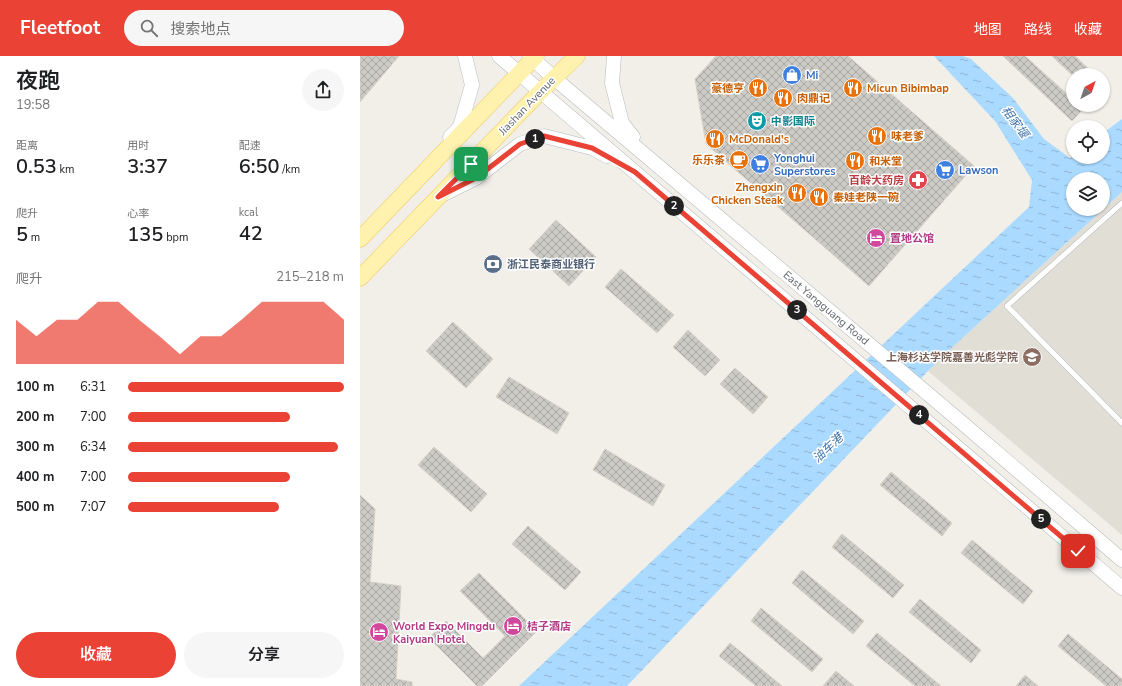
<!DOCTYPE html>
<html lang="zh">
<head>
<meta charset="utf-8">
<style>
  :root { --surface:#fff; --page:#f6f6f6; --text:#202124; --muted:#757577; --accent:#ea4335 }
  body { margin:0; font-family:"Nunito Sans","Noto Sans SC",sans-serif; background:var(--page); color:var(--text); height:100vh; display:flex; flex-direction:column; font-size:15px; white-space:nowrap }
  * { box-sizing:border-box; margin:0 }
  p { font-size:13px; color:var(--muted) }
  .icon { flex:none; width:22px; height:22px; fill:none; stroke:currentColor; stroke-width:2; stroke-linecap:round; stroke-linejoin:round }
  .map { position:relative; flex:1; overflow:hidden }
  .side { display:flex; flex-direction:column; background:var(--surface); width:360px }
  .side>* { flex:none }
  .needle { width:26px; rotate:40deg }
  .fabs { position:absolute; left:706px; top:12px; display:grid; gap:8px }
  .fabs a { display:grid; place-items:center; width:44px; height:44px; border-radius:50%; background:var(--surface); box-shadow:0 1px 3px #0004; font-size:20px }
  .pin { position:absolute; display:grid; place-items:center; width:34px; height:34px; color:#fff; margin:-17px; border-radius:8px; box-shadow:0 2px 6px #0006 }
  .km { position:absolute; width:20px; height:20px; margin:-10px; border-radius:50%; background:#222; color:#fff; font-size:11px; line-height:20px; text-align:center }
  .round { display:grid; place-items:center; flex:none; width:42px; height:42px; border-radius:21px; background:var(--page) }
  .summary { display:flex; align-items:center; justify-content:space-between; height:68px; padding:0 16px }
  h1 { font-size:22px; font-weight:600; line-height:30px }
  .stats { display:grid; grid-template-columns:repeat(3,1fr); gap:6px; height:68px; padding:4px 16px }
  .stats div { display:grid; align-content:center }
  .stats b { font-size:20px; font-weight:600 }
  .stats small { font-size:11px; font-weight:400 }
  .stats p { font-size:11px }
  .chart { height:112px; padding:8px 16px }
  .chart p { display:flex; justify-content:space-between }
  .chart svg { width:100%; height:72px; margin-top:4px; fill:var(--accent); opacity:.7 }
  .primary-button { display:flex; gap:8px; margin-top:auto; padding:8px 16px }
  .primary-button a { flex:1; height:46px; border-radius:24px; background:var(--accent); color:#fff; font-size:16px; font-weight:600; line-height:46px; text-align:center }
  .primary-button a+a { background:var(--page); color:var(--text) }
  ul { padding:0 16px; list-style:none; font-size:13px }
  li { display:grid; grid-template-columns:64px 48px 1fr; align-items:center; height:30px }
  li i { height:10px; border-radius:5px; background:var(--accent) }
  header { display:flex; align-items:center; gap:24px; box-sizing:border-box; height:56px; padding:0 20px; background:var(--accent); color:#fff }
  header strong { font-size:19px }
  nav { display:flex; gap:22px; margin-inline-start:auto; font-size:14px }
  .search { width:280px; height:36px; background:var(--page); display:flex; align-items:center; gap:10px; box-sizing:border-box; padding:0 14px; border-radius:22px; color:var(--muted); font-size:15px }
  main { display:flex; flex:1; min-height:0 }
  .map>svg:first-child { display:block }
  .education { fill:#e1ded6 }
  .water { fill:url(#water-ripples); fill-rule:evenodd }
  .building { fill:url(#building-cross-hatch); stroke:#d6d1c6 }
  .lines { fill:none; stroke-linecap:round; stroke-linejoin:round }
  .lane-casing { stroke:#b5b8bc; stroke-width:6 }
  .secondary-casing { stroke:#b6babf; stroke-width:15 }
  .primary-casing { stroke:#f2c960; stroke-width:17 }
  .lane { stroke:#fff; stroke-width:5 }
  .secondary { stroke:#fff; stroke-width:14 }
  .primary { stroke:#fff2af; stroke-width:16 }
  .route-casing { stroke:#fff; stroke-width:8 }
  .route { stroke:#ea4335; stroke-width:5 }
  .labels { text-anchor:middle; dominant-baseline:central; stroke-width:3; stroke-linejoin:round; paint-order:stroke }
  .shop-label { font-size:11px; font-weight:bold; fill:#366cbe; stroke:#fff; text-anchor:start }
  .food-label { font-size:11px; font-weight:bold; fill:#c56008; stroke:#fff; text-anchor:start }
  .street-label { font-size:11px; fill:#5f6368; stroke:#fff }
  .culture-label { font-size:11px; font-weight:bold; fill:#0d838f; stroke:#fff; text-anchor:start }
  .health-label { font-size:11px; font-weight:bold; fill:#be3a42; stroke:#fff; text-anchor:end }
  .hotel-label { font-size:11px; font-weight:bold; fill:#b23c85; stroke:#fff; text-anchor:start }
  .service-label { font-size:11px; font-weight:bold; fill:#4e5e75; stroke:#fff; text-anchor:start }
  .education-label { font-size:11px; font-weight:bold; fill:#785e54; stroke:#fff; text-anchor:end }
  .water-label { font-size:12px; font-style:italic; fill:#4174aa; stroke:#fff }
</style>
</head>
<body>
<header>
<strong>Fleetfoot</strong>
<div class="search"><svg class="icon" aria-label="search" viewBox="0 0 24 24"><circle cx="10" cy="10" r="6"/><path d="M15 15l6 6"/></svg>搜索地点</div>
<nav><a>地图</a><a>路线</a><a>收藏</a></nav>
</header>
<main>
<section class="side">
<div class="summary"><div><h1>夜跑</h1><p>19:58</p></div><a class="round"><svg class="icon" aria-label="share" viewBox="0 0 24 24"><path d="M12 15V3M7 8l5-5 5 5M5 13v7h14v-7"/></svg></a></div>
<div class="stats">
<div><p>距离</p><b>0.53<small> km</small></b></div>
<div><p>用时</p><b>3:37</b></div>
<div><p>配速</p><b>6:50<small> /km</small></b></div>
</div>
<div class="stats">
<div><p>爬升</p><b>5<small> m</small></b></div>
<div><p>心率</p><b>135<small> bpm</small></b></div>
<div><p>kcal</p><b>42</b></div>
</div>
<div class="chart"><p><span>爬升</span>215–218 m</p>
<svg viewBox="0 0 160 44" preserveAspectRatio="none"><path d="M0 44V17L10 27L20 17L30 17L40 6L50 6L60 17L70 27L80 38L90 27L100 27L110 17L120 6L130 6L140 6L150 6L160 17V44z"/></svg>
</div>
<ul>
<li><b>100 m</b>6:31<i style="width:100%"></i></li>
<li><b>200 m</b>7:00<i style="width:75%"></i></li>
<li><b>300 m</b>6:34<i style="width:97%"></i></li>
<li><b>400 m</b>7:00<i style="width:75%"></i></li>
<li><b>500 m</b>7:07<i style="width:70%"></i></li>
</ul>
<div class="primary-button"><a>收藏</a><a>分享</a></div>
</section>
<div class="map">
<svg width="762" height="630" viewBox="0 0 762 630">
  <defs>
    <pattern id="water-ripples" width="26" height="14" patternUnits="userSpaceOnUse"><rect width="26" height="14" fill="#aadaff"/><path d="M2 4q2-2 4 0t4 0M15 11q2-2 4 0t4 0" fill="none" stroke="#8eb4d2"/></pattern>
    <pattern id="building-cross-hatch" width="8" height="8" patternUnits="userSpaceOnUse"><rect width="8" height="8" fill="#cccac5"/><path d="M0 0l8 8M0 8l8-8" fill="none" stroke="#a9a8a4"/></pattern>
  </defs>
  <rect width="100%" height="100%" fill="#f1efe8"/>
  <path class="education" d="M762,136v343l-194,-164 29,-28z"/>
  <path class="water" d="M574,0h29l8,3 42,39 31,41 26,19 3,-2 30,1v-24l19,-14v73l-165,151 -29,28 -301,315h-108l510,-479 3,-27 -37,-59zM713,123h30v30h-30z"/>
  <g class="building">
    <path d="M0,0h39l-39,46z"/>
    <path d="M356,0h132l126,110 -105,120 -163,-142 -11,-65z"/>
    <path d="M643,0h22l42,38v1l6,6v4h5l5,4 -11,12z"/>
    <path d="M692,0h23l20,19h-23z"/>
    <path d="M196,164l40,37 -27,29 -40,-37z"/>
    <path d="M261,213l53,46 -17,18 -52,-46z"/>
    <path d="M93,266l40,37 -27,29 -40,-37z"/>
    <path d="M328,274l32,30 -15,16 -32,-29z"/>
    <path d="M375,312l33,29 -15,17 -33,-30z"/>
    <path d="M149,321l60,36 -12,21 -61,-37z"/>
    <path d="M74,391l53,47 -16,18 -53,-47z"/>
    <path d="M245,393l60,36 -12,21 -60,-36z"/>
    <path d="M531,416l61,51 -10,13 -62,-51z"/>
    <path d="M0,439l15,14 -5,73 31,4 -5,93 16,3v4h-52z"/>
    <path d="M168,470l53,46 -16,18 -53,-46z"/>
    <path d="M482,478l62,51 -11,13 -61,-51z"/>
    <path d="M612,484l61,51 -10,13 -62,-51z"/>
    <path d="M442,514l62,51 -11,13 -61,-51z"/>
    <path d="M119,517l58,58 -55,55h-5l-48,-48 17,-17 37,37 22,-22 -45,-45z"/>
    <path d="M560,543l61,51 -10,13 -62,-51z"/>
    <path d="M401,552l62,51 -11,13 -61,-51z"/>
    <path d="M517,577l64,53h-26l-49,-40z"/>
    <path d="M708,578l54,45v7h-16l-48,-40z"/>
    <path d="M370,587l52,43h-26l-37,-30z"/>
    <path d="M476,615l18,15h-31z"/>
    <path d="M665,619l13,11h-22z"/>
  </g>
  <g class="lines">
    <defs>
      <path id="lane" d="M762,147l-115,103 115,117"/>
      <g id="secondary">
        <path d="M139,0l623,532"/>
        <path d="M170,0l24,22 406,343 162,139"/>
        <path d="M254,0l-2,27 10,40 11,14"/>
        <path d="M90,81l10,-10 12,-42 -7,-29"/>
        <path d="M84,138l32,-16 44,-34 24,-8 48,12 15,8"/>
      </g>
      <g id="primary">
        <path d="M0,183l176,-183"/>
        <path d="M0,222l180,-186 37,-36"/>
      </g>
    </defs>
    <use href="#lane" class="lane-casing"/>
    <use href="#secondary" class="secondary-casing"/>
    <use href="#primary" class="primary-casing"/>
    <use href="#lane" class="lane"/>
    <use href="#secondary" class="secondary"/>
    <use href="#primary" class="primary"/>
  </g>
  <g class="lines">
    <defs>
      <path id="route" d="M111,108l-33,33 38,-19 44,-34 24,-8 48,12 43,24 443,379"/>
    </defs>
    <use href="#route" class="route-casing"/>
    <use href="#route" class="route"/>
  </g>
  <defs>
    <symbol id="shop-disc" viewBox="-11 -11 22 22"><circle r="9.5" fill="#3f7fe0" stroke="#fff"/><path d="M-5-2.5h2.3a2.7 3.5 0 0 1 5.4 0H5L5.5 6h-11ZM-1.5-2.5h3a1.5 2.3 0 0 0-3 0Z" fill="#fff"/></symbol>
    <symbol id="restaurant-disc" viewBox="-11 -11 22 22"><circle r="9.5" fill="#e8710a" stroke="#fff"/><path d="M-5-6h1v4h1v-4h1v4h1v-4h1v5L-1.5 .5V6h-2V.5L-5-1ZM5-6V6H3V1.5H1.5Q1.5-4 5-6Z" fill="#fff"/></symbol>
    <symbol id="theatre-disc" viewBox="-11 -11 22 22"><circle r="9.5" fill="#0f9aa8" stroke="#fff"/><path d="M-5-5.5Q0-4 5-5.5V0Q5 5 0 6Q-5 5-5 0ZM-3.3-2.5H-1v1.5H-3.3ZM1-2.5H3.3v1.5H1ZM-2.8 1Q0 5.5 2.8 1Z" fill="#fff"/></symbol>
    <symbol id="cafe-disc" viewBox="-11 -11 22 22"><circle r="9.5" fill="#e8710a" stroke="#fff"/><path d="M-5.5-4.5H6V0H3Q3 3.5 0 3.5H-2.5Q-5.5 3.5-5.5 0ZM3-3.2v2h1.7v-2ZM-6 4.5H4V6H-6Z" fill="#fff"/></symbol>
    <symbol id="supermarket-disc" viewBox="-11 -11 22 22"><circle r="9.5" fill="#3f7fe0" stroke="#fff"/><path d="M-6-5.5h2.5l.6 2H6L4.5 2H-2.5L-4.4-4H-6ZM-1.5 3.2a1.3 1.3 0 1 0 .1 0ZM3 3.2a1.3 1.3 0 1 0 .1 0Z" fill="#fff"/></symbol>
    <symbol id="pharmacy-disc" viewBox="-11 -11 22 22"><circle r="9.5" fill="#e0444e" stroke="#fff"/><path d="M-2-6h4v4h4v4h-4v4h-4v-4h-4v-4h4Z" fill="#fff"/></symbol>
    <symbol id="hotel-disc" viewBox="-11 -11 22 22"><circle r="9.5" fill="#d1479c" stroke="#fff"/><path d="M-6-4.5h1.5V1H6V5H4.5V3h-9V5H-6ZM-4 0a1.8 1.8 0 1 1 3.6 0ZM.5 0V-2.5h3Q6-2.5 6 0Z" fill="#fff"/></symbol>
    <symbol id="bank-disc" viewBox="-11 -11 22 22"><circle r="9.5" fill="#5c6f8a" stroke="#fff"/><path d="M-6-4H6V4H-6ZM0-2.3a2.3 2.3 0 1 0 0 4.6a2.3 2.3 0 1 0 0-4.6Z" fill="#fff"/></symbol>
    <symbol id="university-disc" viewBox="-11 -11 22 22"><circle r="9.5" fill="#8d6e63" stroke="#fff"/><path d="M0-5L7-2L0 1L-7-2ZM-4 1L0 2.5L4 1V4Q0 6-4 4Z" fill="#fff"/></symbol>
  </defs>
  <g fill-rule="evenodd">
    <use href="#shop-disc" x="421" y="8" width="22" height="22"/>
    <use href="#restaurant-disc" x="387" y="21" width="22" height="22"/>
    <use href="#restaurant-disc" x="482" y="21" width="22" height="22"/>
    <use href="#restaurant-disc" x="412" y="31" width="22" height="22"/>
    <use href="#theatre-disc" x="386" y="54" width="22" height="22"/>
    <use href="#restaurant-disc" x="506" y="69" width="22" height="22"/>
    <use href="#restaurant-disc" x="344" y="72" width="22" height="22"/>
    <use href="#cafe-disc" x="368" y="93" width="22" height="22"/>
    <use href="#restaurant-disc" x="484" y="94" width="22" height="22"/>
    <use href="#supermarket-disc" x="389" y="97" width="22" height="22"/>
    <use href="#supermarket-disc" x="574" y="103" width="22" height="22"/>
    <use href="#pharmacy-disc" x="547" y="113" width="22" height="22"/>
    <use href="#restaurant-disc" x="426" y="126" width="22" height="22"/>
    <use href="#restaurant-disc" x="448" y="130" width="22" height="22"/>
    <use href="#hotel-disc" x="505" y="171" width="22" height="22"/>
    <use href="#bank-disc" x="122" y="197" width="22" height="22"/>
    <use href="#university-disc" x="661" y="290" width="22" height="22"/>
    <use href="#hotel-disc" x="142" y="559" width="22" height="22"/>
    <use href="#hotel-disc" x="8" y="565" width="22" height="22"/>
  </g>
  <g class="labels">
    <g class="shop-label">
      <text x="446" y="19">Mi</text>
      <text x="414" y="102">Yonghui<tspan x="414" dy="13">Superstores</tspan></text>
      <text x="599" y="114">Lawson</text>
    </g>
    <g class="food-label">
      <text x="384" y="32" text-anchor="end">豪德亨</text>
      <text x="507" y="32">Micun Bibimbap</text>
      <text x="437" y="42">肉鼎记</text>
      <text x="531" y="80">味老爹</text>
      <text x="369" y="83">McDonald's</text>
      <text x="365" y="104" text-anchor="end">乐乐茶</text>
      <text x="509" y="105">和米堂</text>
      <text x="423" y="131" text-anchor="end">Zhengxin<tspan x="423" dy="13">Chicken Steak</tspan></text>
      <text x="473" y="141">秦娃老陕一碗</text>
    </g>
    <g class="street-label">
      <text transform="translate(167 50) rotate(-46)">Jiashan Avenue</text>
      <text transform="translate(466 252) rotate(40)">East Yangguang Road</text>
    </g>
    <g class="culture-label">
      <text x="411" y="65">中影国际</text>
    </g>
    <g class="health-label">
      <text x="544" y="124">百龄大药房</text>
    </g>
    <g class="hotel-label">
      <text x="530" y="182">置地公馆</text>
      <text x="33" y="570">World Expo Mingdu<tspan x="33" dy="13">Kaiyuan Hotel</tspan></text>
      <text x="167" y="570">桔子酒店</text>
    </g>
    <g class="service-label">
      <text x="147" y="208">浙江民泰商业银行</text>
    </g>
    <g class="education-label">
      <text x="658" y="301">上海杉达学院嘉善光彪学院</text>
    </g>
    <g class="water-label">
      <text transform="translate(655 66) rotate(53)">相家堰</text>
      <text transform="translate(468 392) rotate(-43)">油车港</text>
    </g>
  </g>
</svg>
<div class="fabs">
<a><svg class="needle" viewBox="-14 -14 28 28"><path d="M0-13l5 13h-10z" fill="#e53935"/><path d="M0 13l5-13h-10z" fill="#757577"/></svg></a>
<a><svg class="icon" aria-label="locate" viewBox="0 0 24 24"><circle cx="12" cy="12" r="6"/><path d="M12 2v4M12 18v4M2 12h4M18 12h4"/></svg></a>
<a><svg class="icon" aria-label="layers" viewBox="0 0 24 24"><path d="M12 4l9 5-9 5-9-5zM3 14l9 5 9-5"/></svg></a>
</div>
<div class="pin" style="left:111px;top:108px;background:#1e9e55"><svg class="icon" aria-label="arrive" viewBox="0 0 24 24"><path d="M6 21V4h12l-3 4 3 4H6"/></svg></div>
<div class="pin" style="left:718px;top:495px;background:#d93025"><svg class="icon" aria-label="check" viewBox="0 0 24 24"><path d="M5 12l5 5 9-10"/></svg></div>
<b class="km" style="left:175px;top:83px">1</b>
<b class="km" style="left:314px;top:150px">2</b>
<b class="km" style="left:437px;top:254px">3</b>
<b class="km" style="left:559px;top:359px">4</b>
<b class="km" style="left:681px;top:463px">5</b>
</div>
</main>
</body>
</html>
